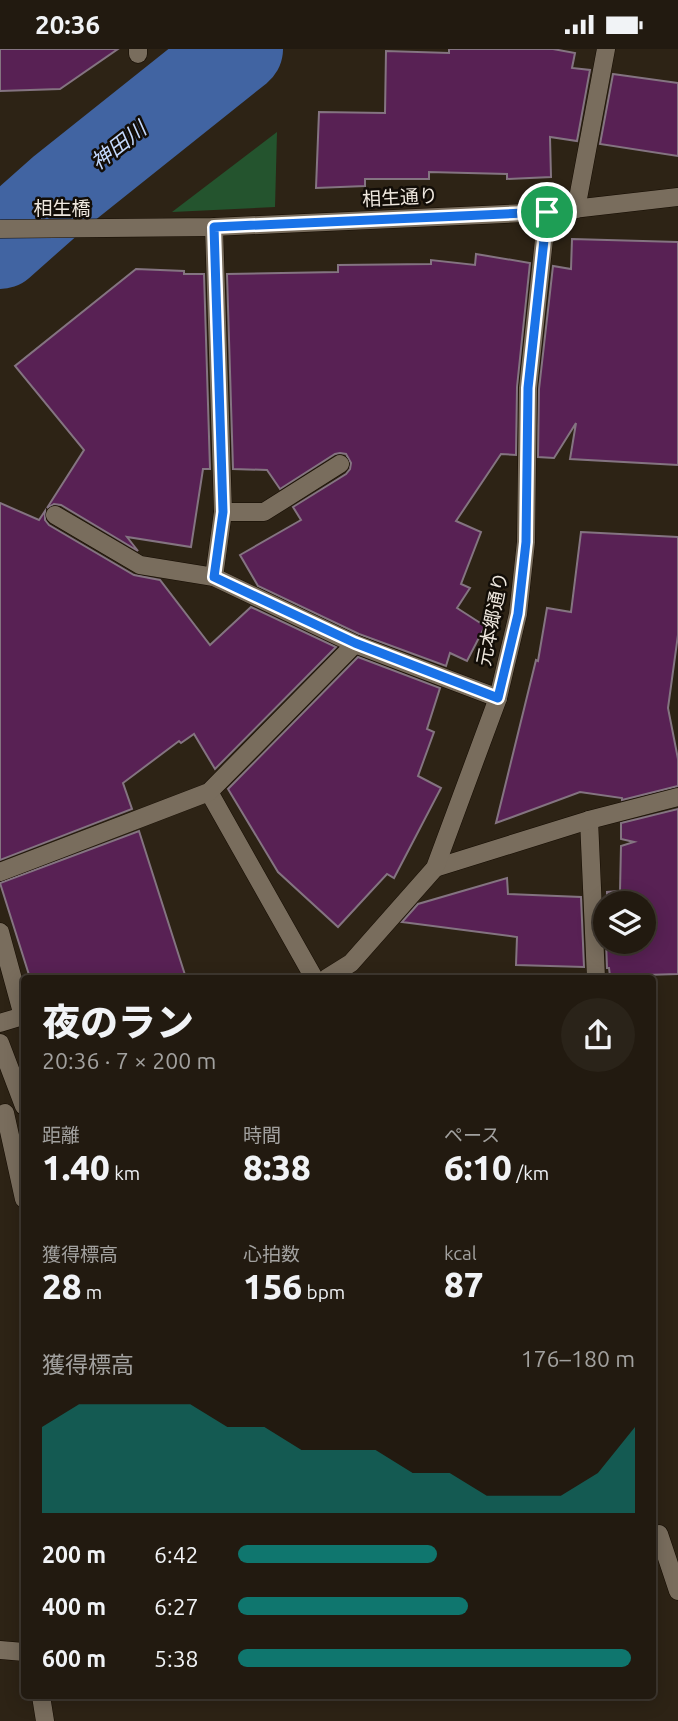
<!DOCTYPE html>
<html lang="ja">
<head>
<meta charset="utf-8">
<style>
  :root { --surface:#221a10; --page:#2a2319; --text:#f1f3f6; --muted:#a2a19f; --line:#3f3830; --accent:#0f766e }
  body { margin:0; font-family:Ubuntu,"Noto Sans JP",sans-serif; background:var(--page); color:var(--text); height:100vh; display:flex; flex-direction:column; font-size:26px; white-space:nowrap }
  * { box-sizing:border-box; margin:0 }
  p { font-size:23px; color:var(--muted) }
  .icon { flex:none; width:38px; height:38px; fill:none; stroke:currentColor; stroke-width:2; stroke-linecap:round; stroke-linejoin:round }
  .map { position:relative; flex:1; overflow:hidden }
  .drawer { position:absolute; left:21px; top:926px; width:635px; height:724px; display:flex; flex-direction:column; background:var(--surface); border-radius:7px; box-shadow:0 4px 18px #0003,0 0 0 2px var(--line) }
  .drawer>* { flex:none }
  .tools { position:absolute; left:593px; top:842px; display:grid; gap:14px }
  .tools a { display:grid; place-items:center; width:63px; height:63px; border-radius:50%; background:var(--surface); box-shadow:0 4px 18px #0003,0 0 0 2px var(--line); font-size:35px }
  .pin { position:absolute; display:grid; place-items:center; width:60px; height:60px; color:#fff; margin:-30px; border:4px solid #fff; border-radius:50%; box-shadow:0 2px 7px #0007 }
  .round { display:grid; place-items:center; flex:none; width:74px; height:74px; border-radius:37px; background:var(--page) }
  .overview { display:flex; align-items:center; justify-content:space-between; height:119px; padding:0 21px }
  h1 { font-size:38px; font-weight:800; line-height:52px }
  .metrics { display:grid; grid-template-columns:repeat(3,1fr); gap:10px; height:119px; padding:7px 21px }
  .metrics div { display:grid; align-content:center }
  .metrics b { font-size:35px; font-weight:800 }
  .metrics small { font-size:19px; font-weight:400 }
  .metrics p { font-size:19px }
  .chart { height:196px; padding:14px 21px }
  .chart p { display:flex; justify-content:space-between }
  .chart svg { width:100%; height:126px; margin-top:7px; fill:var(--accent); opacity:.7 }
  ul { padding:0 21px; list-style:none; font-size:23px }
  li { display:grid; grid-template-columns:112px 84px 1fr; align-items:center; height:52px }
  li i { height:18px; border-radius:9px; background:var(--accent) }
  .status { display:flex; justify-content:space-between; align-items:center; height:49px; padding:0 35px; background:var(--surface); direction:ltr }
  .status svg { height:19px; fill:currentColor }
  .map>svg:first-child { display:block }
  .green { fill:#24542e }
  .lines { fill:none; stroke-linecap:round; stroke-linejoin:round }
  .river { stroke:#4164a2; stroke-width:88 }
  .building { fill:#582154; stroke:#847481; stroke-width:2 }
  .minor-casing { stroke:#150c02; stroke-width:19 }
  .minor { stroke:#796d5d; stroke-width:18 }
  .route-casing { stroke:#fff; stroke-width:14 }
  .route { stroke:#1a73e8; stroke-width:9 }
  .labels { text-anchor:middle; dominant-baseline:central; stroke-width:5; stroke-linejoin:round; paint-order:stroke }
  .street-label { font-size:19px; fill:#efe8df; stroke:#120d07 }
  .water-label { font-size:21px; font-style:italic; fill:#c4d9fd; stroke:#120d07 }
</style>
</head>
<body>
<div class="status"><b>20:36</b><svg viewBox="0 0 49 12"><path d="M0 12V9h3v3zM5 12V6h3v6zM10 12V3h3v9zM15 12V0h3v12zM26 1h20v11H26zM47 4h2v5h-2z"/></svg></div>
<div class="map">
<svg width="678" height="1672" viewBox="0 0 678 1672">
  <rect width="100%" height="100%" fill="#2d2315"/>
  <path class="green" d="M277,83l-2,75 -103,5z"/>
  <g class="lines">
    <path class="river" d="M0,196l61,-54 178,-142"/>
  </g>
  <g class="building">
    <path d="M0,0h118l-58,40 -60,2z"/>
    <path d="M449,0h104l22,4 -3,15 18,2 -13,71 -27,-4 1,40 -44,2v-5l-78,-2v7h-64v7l-49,2 3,-76 66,1 1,-62 63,2z"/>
    <path d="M613,25l65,9v73l-78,-12z"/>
    <path d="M572,190l106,3v223l-108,-6 6,-36 -22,35 -16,-1 1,-68 14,-123 18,3z"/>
    <path d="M476,205l54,9 -13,124 -1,68 -15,-1 -45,67 25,11 -20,52 9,4 -13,20 28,18 -18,35 -17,-8 -4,13 -87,-32 -101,-48 -18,-31 61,-35 -8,-13 53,-33 4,-5 1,-6 -5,-9 -6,-1 -5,1 -55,35 -13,-19 -34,-1 -6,-195 111,-2v-7l93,-1v-4l44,5z"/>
    <path d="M136,220l48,2v3h20l6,195h-7l-12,78 -64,-10 11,14 -77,-46 -7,-1 -7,4 37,-58 -69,-84z"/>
    <path d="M0,454l39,17 6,-9v9l4,5 85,50 26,5 50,65 41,-38 85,40 -121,122 -21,-35 -13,9 -2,-2 -56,42 9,26 -132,51z"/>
    <path d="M581,483l97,5v98l-10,73 10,51v27l-56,14v-2l-42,-6 -84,31 40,-163 2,1 9,-53 24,4z"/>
    <path d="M358,608l82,31 -13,41 7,3 -16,44 23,12 -47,90 -7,-4 -49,53 -60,-55 -50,-83z"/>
    <path d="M678,760v165l-68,2 -1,-8h-2l-1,-27h38v-38h-38v32l-2,-37h3v-6l13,-1 1,-45 13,-4 -13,-3v-16z"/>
    <path d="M139,782l47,147h-156l-30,-95z"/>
    <path d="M507,829l1,16 73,3 3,70 -68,-2 1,-28 -115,-15 16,-18z"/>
  </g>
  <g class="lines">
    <defs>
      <g id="minor">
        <path d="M138,0v5"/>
        <path d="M576,160l30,-160"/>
        <path d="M0,180l214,-2 333,-15 131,-15"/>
        <path d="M223,463h41l76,-48"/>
        <path d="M55,466l85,50 74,12 141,67 143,54"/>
        <path d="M214,528l9,-65 -9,-285"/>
        <path d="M209,743l105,186"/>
        <path d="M589,771l7,158"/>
        <path d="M435,819l154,-48 89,-23"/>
        <path d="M0,823l209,-80 146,-148"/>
        <path d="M0,883l23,84 -23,7"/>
        <path d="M327,929l24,-15 84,-95 63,-170 20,-84 8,-72 2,-154 19,-176"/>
        <path d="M0,994l24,63"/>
        <path d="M5,1064l19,86"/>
        <path d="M659,1485l19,57"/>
        <path d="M0,1601l24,2"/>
        <path d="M41,1647l4,25"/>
      </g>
    </defs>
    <use href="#minor" class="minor-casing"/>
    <use href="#minor" class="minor"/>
  </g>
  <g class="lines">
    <defs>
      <path id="route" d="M547,163l-19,176 -2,154 -8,72 -20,84 -143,-55 -141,-66 9,-65 -9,-285z"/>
    </defs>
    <use href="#route" class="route-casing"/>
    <use href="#route" class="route"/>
  </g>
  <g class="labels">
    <g class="street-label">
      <text transform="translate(400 148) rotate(-3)">相生通り</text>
      <text x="62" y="159">相生橋</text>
      <text transform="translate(492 570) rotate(-79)">元本郷通り</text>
    </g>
    <g class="water-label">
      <text transform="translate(118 96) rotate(-38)">神田川</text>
    </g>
  </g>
</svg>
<div class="tools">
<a><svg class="icon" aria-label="layers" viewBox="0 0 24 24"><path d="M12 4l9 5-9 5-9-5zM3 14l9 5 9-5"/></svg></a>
</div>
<div class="pin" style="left:547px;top:163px;background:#1e9e55"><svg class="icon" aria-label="arrive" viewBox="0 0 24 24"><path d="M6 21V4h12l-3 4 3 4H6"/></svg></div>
<section class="drawer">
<div class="overview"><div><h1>夜のラン</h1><p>20:36 · 7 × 200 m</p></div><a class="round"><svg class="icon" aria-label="share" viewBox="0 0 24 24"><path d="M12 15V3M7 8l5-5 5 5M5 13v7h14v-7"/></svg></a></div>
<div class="metrics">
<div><p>距離</p><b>1.40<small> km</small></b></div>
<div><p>時間</p><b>8:38</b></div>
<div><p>ペース</p><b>6:10<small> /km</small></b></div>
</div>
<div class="metrics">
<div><p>獲得標高</p><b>28<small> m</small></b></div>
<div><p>心拍数</p><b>156<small> bpm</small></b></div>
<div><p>kcal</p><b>87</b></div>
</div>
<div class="chart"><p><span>獲得標高</span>176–180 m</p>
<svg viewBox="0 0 160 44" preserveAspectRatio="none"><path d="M0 44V14L10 6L20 6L30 6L40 6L50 14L60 14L70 22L80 22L90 22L100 30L110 30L120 38L130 38L140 38L150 30L160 14V44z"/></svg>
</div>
<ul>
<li><b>200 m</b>6:42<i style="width:50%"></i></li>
<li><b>400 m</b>6:27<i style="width:58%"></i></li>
<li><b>600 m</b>5:38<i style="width:99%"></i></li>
</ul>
</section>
</div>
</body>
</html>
